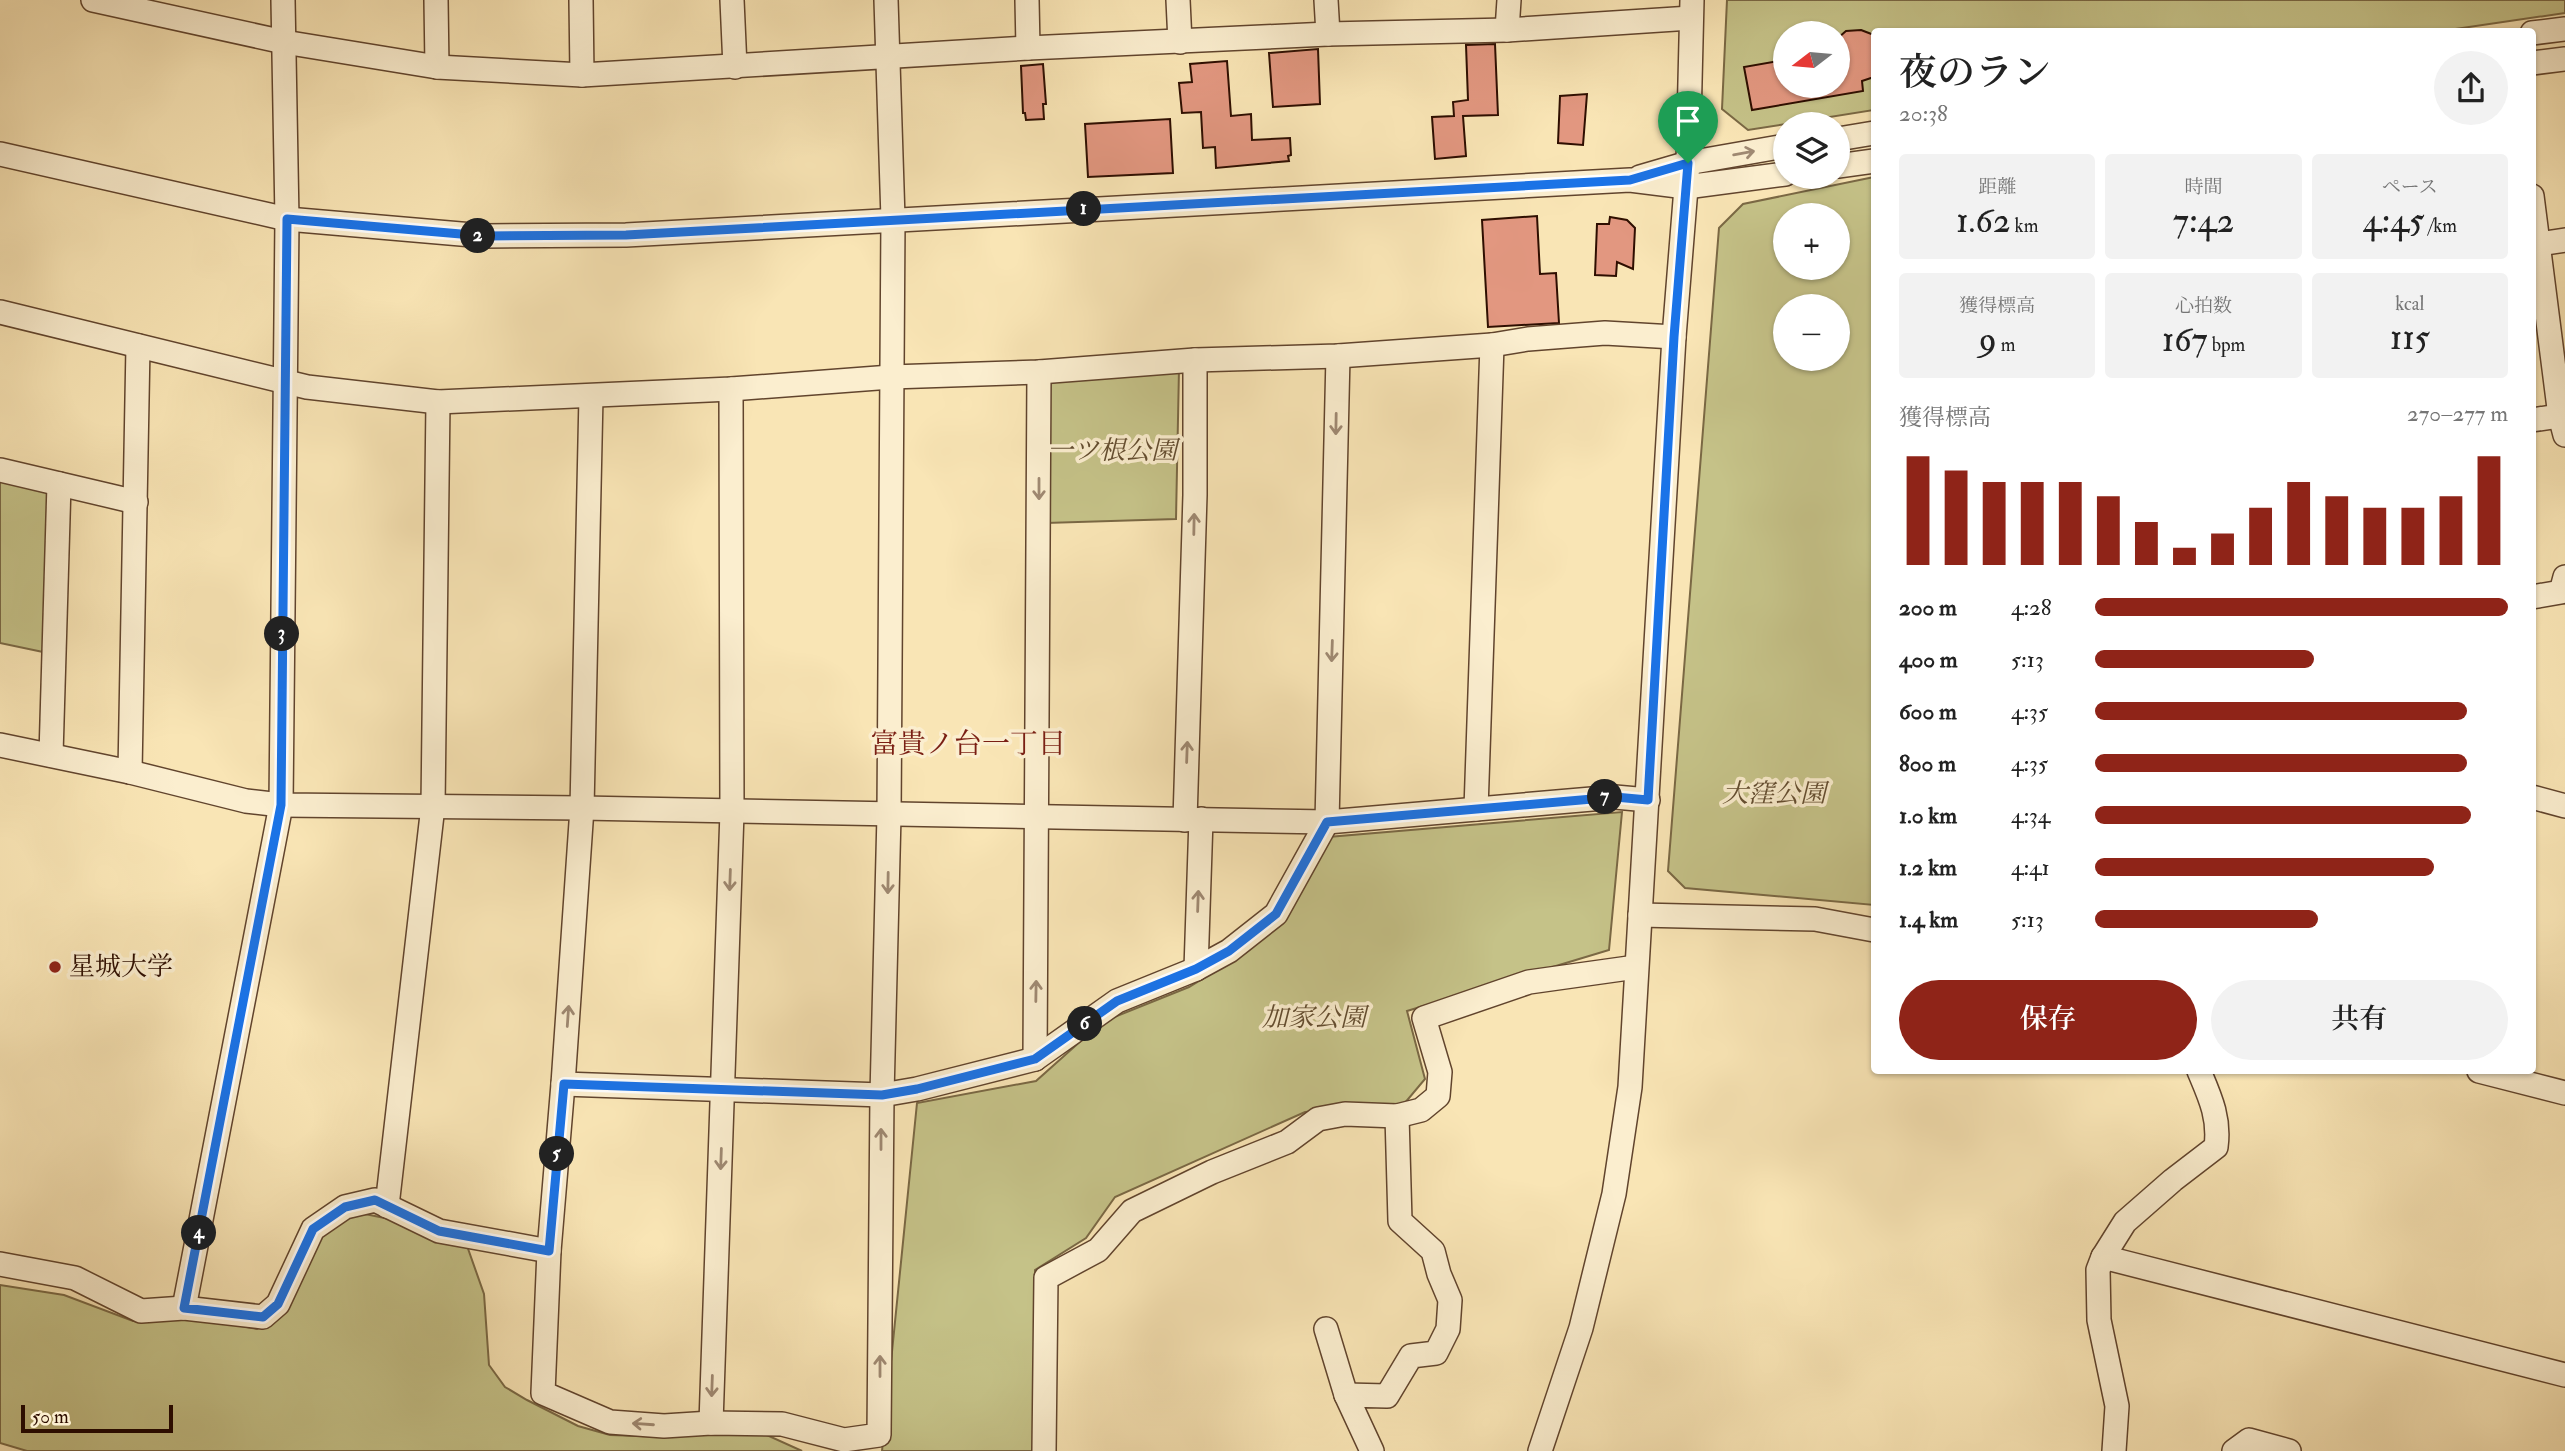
<!DOCTYPE html>
<html lang="ja">
<head>
<meta charset="utf-8">
<style>
  :root { --surface:#fff; --page:#f2f2f2; --text:#222; --muted:#767676; --accent:#8f2418 }
  body { margin:0; font-family:"IM FELL Double Pica","Noto Serif JP",serif; background:var(--page); color:var(--text); height:100vh; display:flex; flex-direction:column; font-size:26px; white-space:nowrap }
  * { box-sizing:border-box; margin:0 }
  p { font-size:23px; color:var(--muted) }
  .icon { flex:none; width:38px; height:38px; fill:none; stroke:currentColor; stroke-width:2; stroke-linecap:round; stroke-linejoin:round }
  .map { position:relative; flex:1; overflow:hidden }
  .drawer { position:absolute; left:1871px; top:28px; width:665px; height:1046px; display:flex; flex-direction:column; background:var(--surface); border-radius:7px; box-shadow:0 2px 5px #0004 }
  .drawer>* { flex:none }
  .needle { width:46px; rotate:254deg }
  .buttons { position:absolute; left:1773px; top:21px; display:grid; gap:14px }
  .buttons a { display:grid; place-items:center; width:77px; height:77px; border-radius:50%; background:var(--surface); box-shadow:0 2px 5px #0004; font-size:35px }
  .scale { position:absolute; left:21px; bottom:18px; width:152px; box-sizing:border-box; padding-left:7px; border:4px solid #2e0e00; border-top:0; font-size:19px; line-height:24px; white-space:nowrap; color:#2e0e00; -webkit-text-stroke:5px #fbeecf; paint-order:stroke }
  .pin { position:absolute; display:grid; place-items:center; width:60px; height:60px; color:#fff; margin:-72px -30px; border-radius:50% 50% 50% 0; rotate:-45deg; box-shadow:0 0 7px #0007 }
  .pin .icon { rotate:45deg }
  .km { position:absolute; width:35px; height:35px; margin:-18px; border-radius:50%; background:#222; color:#fff; font-size:19px; line-height:35px; text-align:center }
  .round { display:grid; place-items:center; flex:none; width:74px; height:74px; border-radius:37px; background:var(--page) }
  .summary { display:flex; align-items:center; justify-content:space-between; height:119px; padding:0 28px }
  h1 { font-size:38px; font-weight:600; line-height:52px }
  .figures { display:grid; grid-template-columns:repeat(3,1fr); gap:10px; height:119px; padding:7px 28px }
  .figures div { display:grid; align-content:center; border-radius:7px; background:var(--page); text-align:center }
  .figures b { font-size:35px; font-weight:600 }
  .figures small { font-size:19px; font-weight:400 }
  .figures p { font-size:19px }
  .chart { height:196px; padding:14px 28px }
  .chart p { display:flex; justify-content:space-between }
  .chart svg { width:100%; height:126px; margin-top:7px; stroke:var(--accent); stroke-width:6 }
  .button { display:flex; gap:14px; margin-top:auto; padding:14px 28px }
  .button a { flex:1; height:80px; border-radius:42px; background:var(--accent); color:#fff; font-size:28px; font-weight:600; line-height:80px; text-align:center }
  .button a+a { background:var(--page); color:var(--text) }
  ul { padding:0 28px; list-style:none; font-size:23px }
  li { display:grid; grid-template-columns:112px 84px 1fr; align-items:center; height:52px }
  li i { height:18px; border-radius:9px; background:var(--accent) }
  .map>svg:first-child { display:block }
  .green { fill:#c5c288; stroke:#7a6844; stroke-width:2; fill-rule:evenodd }
  .building { fill:#e29780; stroke:#2e0e00; stroke-width:2 }
  .lines { fill:none; stroke-linecap:round; stroke-linejoin:round }
  .minor-casing { stroke:#61442d; stroke-width:26 }
  .minor { stroke:#fbeecf; stroke-width:23 }
  .oneway { stroke:#9f8972 }
  .route-casing { stroke:#fff; stroke-width:14 }
  .route { stroke:#1a73e8; stroke-width:9 }
  .poi-dot { fill:#8f2418; stroke:#fbeecf; stroke-width:2.5 }
  .labels { text-anchor:middle; dominant-baseline:central; stroke-width:7; stroke-linejoin:round; paint-order:stroke }
  .park-label { font-size:26px; font-style:italic; fill:#634d30; stroke:#fbeecf }
  .poi-label { font-size:26px; fill:#2e0e00; stroke:#fbeecf; text-anchor:start }
  .neighbourhood-label { font-size:28px; fill:#7a1f14; stroke:#fbeecf }
</style>
</head>
<body>
<div class="map">
<svg width="2565" height="1451" viewBox="0 0 2565 1451">
  <rect width="100%" height="100%" fill="#f9e5b5"/>
  <filter id="stains"><feTurbulence type="fractalNoise" baseFrequency=".00286" numOctaves="4"/><feColorMatrix values="0 0 0 0 .2 0 0 0 0 .09 0 0 0 0 .02 0 0 0 .5 -.17"/></filter>
  <radialGradient id="worn" r=".72"><stop offset=".6" stop-color="#630" stop-opacity="0"/><stop offset="1" stop-color="#630" stop-opacity=".3"/></radialGradient>
  <g class="green">
    <path d="M1727,0h838v13l-130,19h-561v78l-126,20 -26,-21zM1785,33h53v53h-53z"/>
    <path d="M1874,177v728l-189,-17 -17,-17 51,-643 24,-24zM1785,215h53v53h-53zM1838,306v53h-53v-53z"/>
    <path d="M1179,369l-3,150 -130,4 1,-140z"/>
    <path d="M0,470l52,12 -9,170 -43,-9z"/>
    <path d="M1622,812l-13,138 -202,61 18,68 -21,25 -99,8 -190,85 -29,41 -51,32 1,181h-154l35,-348 119,-22 66,-59 87,-35 59,-36 36,-33 44,-81z"/>
    <path d="M365,1214l39,8 62,21 18,51 5,71 16,22 22,13 51,26 32,9 58,2 61,-9 31,4 42,19h-775l-27,-8v-158l64,10 69,26 53,-5 71,13 27,-16 35,-75 22,-20z"/>
  </g>
  <g class="building">
    <path d="M1861,30l13,5v42l-12,4 1,10 -111,19 -8,-43 41,-7v26h53v-48l8,-7z"/>
    <path d="M1495,44l3,71 -35,1 3,40 -31,3 -3,-42 22,-1 -1,-14 15,-2 -2,-55z"/>
    <path d="M1318,49l2,55 -47,3 -4,-54z"/>
    <path d="M1227,61l4,55 20,-2 1,26 38,-2 1,17 -3,1 1,5 -73,7 -1,-21 -12,1 -2,-36 -19,1 -3,-30 13,-1 -2,-18z"/>
    <path d="M1043,64l3,40h-3l1,15 -18,1 -1,-7h-2l-2,-47z"/>
    <path d="M1587,94l-4,51 -25,-2 2,-47z"/>
    <path d="M1170,119l3,54 -85,4 -3,-53z"/>
    <path d="M1537,216l3,58 16,-1 3,50 -71,4 -6,-107z"/>
    <path d="M1610,217l17,3 8,8 -2,41 -16,-7 -1,14 -21,-1 2,-51h12z"/>
  </g>
  <g class="lines">
    <defs>
      <g id="minor">
        <path d="M93,0l191,42 153,25 145,8 446,-27 300,-14 179,-4 184,-12"/>
        <path d="M436,0l1,67"/>
        <path d="M581,0l1,75"/>
        <path d="M732,0l3,67"/>
        <path d="M1027,0l1,48"/>
        <path d="M1178,0l2,42"/>
        <path d="M1326,0l2,34"/>
        <path d="M1507,30l2,-30"/>
        <path d="M2532,33l33,-4"/>
        <path d="M2532,63l33,-4"/>
        <path d="M1838,139l36,-6"/>
        <path d="M0,154l287,65 197,17 142,-1 1004,-55 56,7 99,-13"/>
        <path d="M1838,166l36,-5"/>
        <path d="M1640,177l48,-14 97,-17"/>
        <path d="M2532,196l28,220 5,19"/>
        <path d="M2532,245l33,-5"/>
        <path d="M0,312l307,75 131,15 293,-13 160,-12 148,-5 156,-12 143,-4 154,-11 36,-6 77,-6 69,4"/>
        <path d="M591,396l-9,412 -19,276 -14,167 -6,142 67,29 54,4 47,-3 71,1 62,16 35,-5 3,-340 7,-280 4,-596 -7,-219"/>
        <path d="M2532,420l33,-5"/>
        <path d="M0,470l136,32"/>
        <path d="M2532,597l29,-5 4,-15"/>
        <path d="M0,745l130,27 116,29 35,4 301,3 745,14 288,-25 33,3"/>
        <path d="M51,755l8,-271"/>
        <path d="M130,772l8,-426"/>
        <path d="M2532,797l33,9"/>
        <path d="M1476,809l16,-464"/>
        <path d="M1185,820l10,-325v-135"/>
        <path d="M1640,915l175,4 59,11"/>
        <path d="M1196,969l5,-150"/>
        <path d="M1035,1059l4,-687"/>
        <path d="M2479,1071l86,22"/>
        <path d="M563,1084l319,11 35,-6 118,-30 82,-58 79,-32 33,-18 47,-37 51,-92 11,-466"/>
        <path d="M387,1206l46,-400 5,-404"/>
        <path d="M2103,1257l462,118"/>
        <path d="M0,1264l75,14 66,33 43,-3 79,9 15,-13 35,-75 32,-22 30,-7 64,31 110,20"/>
        <path d="M184,1308l97,-503 6,-586 -4,-219"/>
        <path d="M1326,1329l20,66"/>
        <path d="M711,1423l21,-611 -1,-423"/>
        <path d="M1044,1451l2,-173 52,-28 34,-39 80,-39 75,-30 31,-23 27,-5 52,2 24,-6 17,-14 2,-24 -16,-54 105,-36 107,-15"/>
        <path d="M1372,1451l-26,-56 41,1 24,-40 25,-3 12,-24 2,-29 -11,-26 -6,-23 -33,-30 -3,-105"/>
        <path d="M1540,1451l41,-123 33,-134 16,-107 44,-750 14,-174 4,-163"/>
        <path d="M2114,1451l3,-45 -18,-86 -1,-50 5,-13 22,-35 48,-42 43,-33c4,-29 -6,-50 -17,-76"/>
        <path d="M2234,1451l15,-11 40,11"/>
      </g>
    </defs>
    <use href="#minor" class="minor-casing"/>
    <use href="#minor" class="minor"/>
  </g>
  <defs><path id="oneway-shaft" d="M-6 0H5M1.5-3L5.5 0L1.5 3" fill="none" stroke-width="1.6" stroke-linecap="round" stroke-linejoin="round" transform="scale(1.75)"/></defs>
  <g class="oneway">
    <use href="#oneway-shaft" transform="translate(1744 153) rotate(-10)"/>
    <use href="#oneway-shaft" transform="translate(1336 424) rotate(91)"/>
    <use href="#oneway-shaft" transform="translate(1039 489) rotate(90)"/>
    <use href="#oneway-shaft" transform="translate(1194 524) rotate(-89)"/>
    <use href="#oneway-shaft" transform="translate(1332 651) rotate(92)"/>
    <use href="#oneway-shaft" transform="translate(1187 752) rotate(-88)"/>
    <use href="#oneway-shaft" transform="translate(730 880) rotate(92)"/>
    <use href="#oneway-shaft" transform="translate(888 883) rotate(91)"/>
    <use href="#oneway-shaft" transform="translate(1198 901) rotate(-88)"/>
    <use href="#oneway-shaft" transform="translate(1036 991) rotate(-89)"/>
    <use href="#oneway-shaft" transform="translate(568 1016) rotate(-86)"/>
    <use href="#oneway-shaft" transform="translate(881 1139) rotate(-90)"/>
    <use href="#oneway-shaft" transform="translate(721 1159) rotate(92)"/>
    <use href="#oneway-shaft" transform="translate(880 1366) rotate(-90)"/>
    <use href="#oneway-shaft" transform="translate(712 1386) rotate(92)"/>
    <use href="#oneway-shaft" transform="translate(643 1424) rotate(-176)"/>
  </g>
  <g class="lines">
    <defs>
      <path id="route" d="M1688,163l-14,174 -26,463 -33,-3 -288,25 -51,92 -47,37 -33,18 -79,32 -82,58 -118,30 -35,6 -318,-11 -15,167 -110,-20 -64,-31 -30,7 -32,22 -35,75 -15,13 -79,-9 97,-503 6,-586 197,17 142,-1 1004,-55z"/>
    </defs>
    <use href="#route" class="route-casing"/>
    <use href="#route" class="route"/>
  </g>
  <circle class="poi-dot" cx="55" cy="967" r="7"/>
  <g class="labels">
    <g class="park-label">
      <text x="1112" y="451">一ツ根公園</text>
      <text x="1774" y="794">大窪公園</text>
      <text x="1314" y="1018">加家公園</text>
    </g>
    <g class="poi-label">
      <text x="69" y="967">星城大学</text>
    </g>
    <g class="neighbourhood-label">
      <text x="968" y="744">富貴ノ台一丁目</text>
    </g>
  </g>
  <rect width="100%" height="100%" filter="url(#stains)"/>
  <rect width="100%" height="100%" fill="url(#worn)"/>
</svg>
<div class="buttons">
<a><svg class="needle" viewBox="-14 -14 28 28"><path d="M0-13l5 13h-10z" fill="#e53935"/><path d="M0 13l5-13h-10z" fill="#767676"/></svg></a>
<a><svg class="icon" aria-label="layers" viewBox="0 0 24 24"><path d="M12 4l9 5-9 5-9-5zM3 14l9 5 9-5"/></svg></a>
<a>+</a>
<a>−</a>
</div>
<div class="scale">50 m</div>
<div class="pin" style="left:1688px;top:163px;background:#1e9e55"><svg class="icon" aria-label="arrive" viewBox="0 0 24 24"><path d="M6 21V4h12l-3 4 3 4H6"/></svg></div>
<b class="km" style="left:1084px;top:209px">1</b>
<b class="km" style="left:478px;top:236px">2</b>
<b class="km" style="left:282px;top:634px">3</b>
<b class="km" style="left:199px;top:1233px">4</b>
<b class="km" style="left:557px;top:1154px">5</b>
<b class="km" style="left:1085px;top:1024px">6</b>
<b class="km" style="left:1605px;top:797px">7</b>
<section class="drawer">
<div class="summary"><div><h1>夜のラン</h1><p>20:38</p></div><a class="round"><svg class="icon" aria-label="share" viewBox="0 0 24 24"><path d="M12 15V3M7 8l5-5 5 5M5 13v7h14v-7"/></svg></a></div>
<div class="figures">
<div><p>距離</p><b>1.62<small> km</small></b></div>
<div><p>時間</p><b>7:42</b></div>
<div><p>ペース</p><b>4:45<small> /km</small></b></div>
</div>
<div class="figures">
<div><p>獲得標高</p><b>9<small> m</small></b></div>
<div><p>心拍数</p><b>167<small> bpm</small></b></div>
<div><p>kcal</p><b>115</b></div>
</div>
<div class="chart"><p><span>獲得標高</span>270–277 m</p>
<svg viewBox="0 0 160 44" preserveAspectRatio="none"><path d="M5 44V6M15 44V11M25 44V15M35 44V15M45 44V15M55 44V20M65 44V29M75 44V38M85 44V33M95 44V24M105 44V15M115 44V20M125 44V24M135 44V24M145 44V20M155 44V6"/></svg>
</div>
<ul>
<li><b>200 m</b>4:28<i style="width:100%"></i></li>
<li><b>400 m</b>5:13<i style="width:53%"></i></li>
<li><b>600 m</b>4:35<i style="width:90%"></i></li>
<li><b>800 m</b>4:35<i style="width:90%"></i></li>
<li><b>1.0 km</b>4:34<i style="width:91%"></i></li>
<li><b>1.2 km</b>4:41<i style="width:82%"></i></li>
<li><b>1.4 km</b>5:13<i style="width:54%"></i></li>
</ul>
<div class="button"><a>保存</a><a>共有</a></div>
</section>
</div>
</body>
</html>
